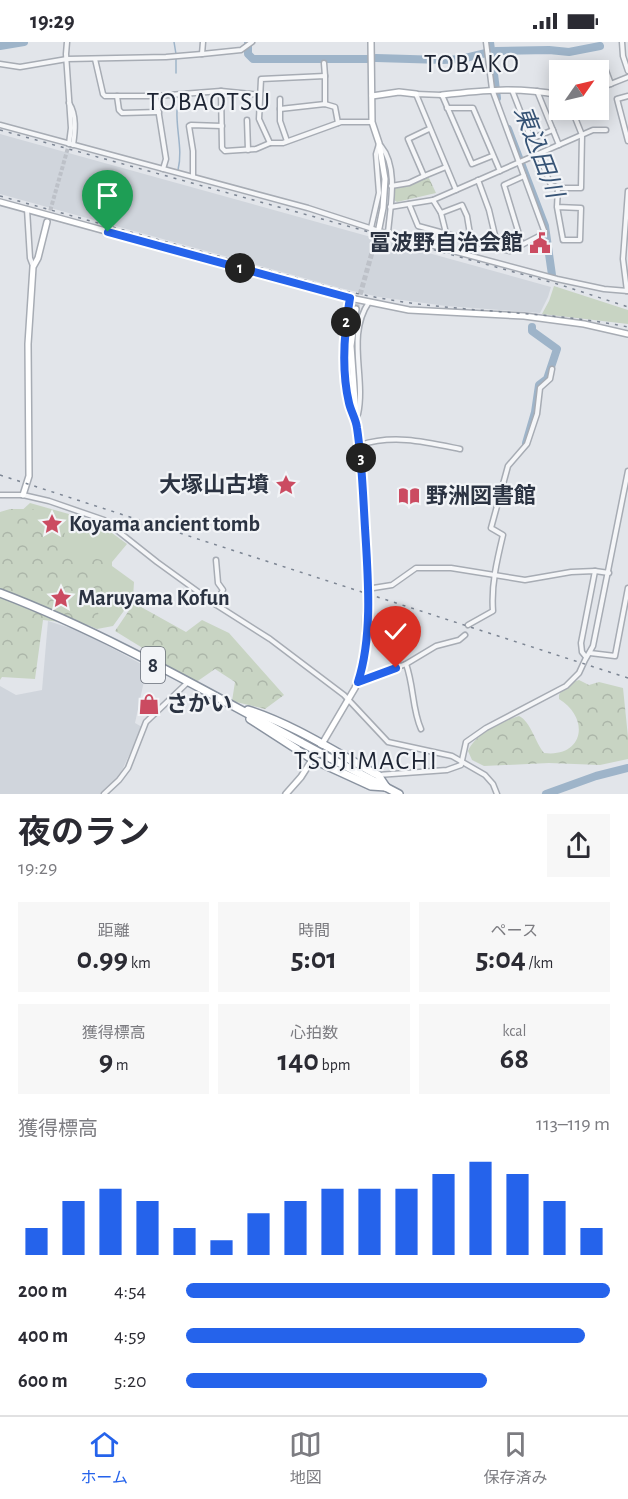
<!DOCTYPE html>
<html lang="ja">
<head>
<meta charset="utf-8">
<style>
  :root { --surface:#fff; --page:#f7f7f7; --text:#2b2b33; --muted:#7c7c81; --line:#e1e1e2; --accent:#2563eb }
  body { margin:0; font-family:"Alegreya Sans","Noto Sans JP",sans-serif; background:var(--page); color:var(--text); height:100vh; display:flex; flex-direction:column; font-size:22px; white-space:nowrap }
  * { box-sizing:border-box; margin:0 }
  p { font-size:20px; color:var(--muted) }
  .icon { flex:none; width:33px; height:33px; fill:none; stroke:currentColor; stroke-width:2; stroke-linecap:round; stroke-linejoin:round }
  .map { position:relative; height:752px; overflow:hidden }
  .side { display:flex; flex-direction:column; background:var(--surface); flex:1 }
  .side>* { flex:none }
  .needle { width:39px; rotate:56deg }
  .tools { position:absolute; left:549px; top:18px; display:grid; gap:12px }
  .tools a { display:grid; place-items:center; width:60px; height:60px; border-radius:0px; background:var(--surface); box-shadow:0 3px 15px #0003; font-size:30px }
  .pin { position:absolute; display:grid; place-items:center; width:51px; height:51px; color:#fff; margin:-62px -26px; border-radius:50% 50% 50% 0; rotate:-45deg; box-shadow:0 0 6px #0007 }
  .pin .icon { rotate:45deg }
  .km { position:absolute; width:30px; height:30px; margin:-15px; border-radius:50%; background:#222; color:#fff; font-size:16px; line-height:30px; text-align:center }
  .round { display:grid; place-items:center; flex:none; width:63px; height:63px; border-radius:0px; background:var(--page) }
  .overview { display:flex; align-items:center; justify-content:space-between; height:102px; padding:0 18px }
  h1 { font-size:33px; font-weight:700; line-height:45px }
  .figures { display:grid; grid-template-columns:repeat(3,1fr); gap:9px; height:102px; padding:6px 18px }
  .figures div { display:grid; align-content:center; border-radius:0px; background:var(--page); text-align:center }
  .figures b { font-size:30px; font-weight:700 }
  .figures small { font-size:16px; font-weight:400 }
  .figures p { font-size:16px }
  .chart { height:168px; padding:12px 18px }
  .chart p { display:flex; justify-content:space-between }
  .chart svg { width:100%; height:108px; margin-top:6px; stroke:var(--accent); stroke-width:6 }
  ul { padding:0 18px; list-style:none; font-size:20px }
  li { display:grid; grid-template-columns:96px 72px 1fr; align-items:center; height:45px }
  li i { height:15px; border-radius:8px; background:var(--accent) }
  .status { display:flex; justify-content:space-between; align-items:center; height:42px; padding:0 30px; background:var(--surface); direction:ltr }
  .status svg { height:16px; fill:currentColor }
  .dock { display:flex; justify-content:space-around; align-items:center; height:84px; border-top:2px solid var(--line); background:var(--surface); font-size:16px; color:var(--muted) }
  .dock a { display:grid; justify-items:center; gap:3px }
  .dock .active { color:var(--accent) }
  .map>svg:first-child { display:block }
  .built { fill:#d0d5dc }
  .green { fill:#c8d4c3 }
  .forest { fill:url(#forest-crowns) }
  .lines { fill:none; stroke-linecap:round; stroke-linejoin:round }
  .stream { stroke:#9eb4c9; stroke-width:1.5 }
  .river { stroke:#9eb4c9; stroke-width:8 }
  .street-tunnel { stroke:#bdc1c8; stroke-width:4; stroke-dasharray:4 2; stroke-linecap:butt }
  .secondary-tunnel { stroke:#bdc1c8; stroke-width:5; stroke-dasharray:5 2.5; stroke-linecap:butt }
  .street-casing { stroke:#a7acb4; stroke-width:7 }
  .secondary-casing { stroke:#a7acb4; stroke-width:8 }
  .highway-casing { stroke:#8a93a0; stroke-width:10 }
  .street { stroke:#f5f6f8; stroke-width:4 }
  .secondary { stroke:#fff; stroke-width:5 }
  .highway { stroke:#fff; stroke-width:7 }
  .rail { stroke:#7c8593; stroke-width:1.5; stroke-dasharray:3 6; stroke-linecap:butt }
  .highway-bridge-casing { stroke:#8a93a0; stroke-width:10; stroke-linecap:butt }
  .highway-bridge { stroke:#fff; stroke-width:7 }
  .route-casing { stroke:#fff; stroke-width:12 }
  .route { stroke:#2563eb; stroke-width:8 }
  .labels { text-anchor:middle; dominant-baseline:central; stroke-width:4.5; stroke-linejoin:round; paint-order:stroke }
  .shield { fill:#f2f4f7; stroke:#676d78; stroke-width:1.5 }
  .shield-label { font-size:21px; font-weight:bold; fill:#2b3342 }
  .poi-label { font-size:22px; font-weight:bold; fill:#2b3342; stroke:#f2f4f7; text-anchor:start }
  .water-label { font-size:24px; font-style:italic; fill:#365375; stroke:#f2f4f7 }
  .quarter-label { font-size:26px; letter-spacing:1.5px; fill:#1d2433; stroke:#f2f4f7 }
</style>
</head>
<body>
<div class="status"><b>19:29</b><svg viewBox="0 0 49 12"><path d="M0 12V9h3v3zM5 12V6h3v6zM10 12V3h3v9zM15 12V0h3v12zM26 1h20v11H26zM47 4h2v5h-2z"/></svg></div>
<div class="map">
<svg width="628" height="752" viewBox="0 0 628 752">
  <defs>
    <pattern id="forest-crowns" width="20" height="18" patternUnits="userSpaceOnUse" patternTransform="scale(1.5)"><rect width="20" height="18" fill="#c8d4c3"/><path d="M2 6a3 3 0 1 1 6 0M12 15a3 3 0 1 1 6 0" fill="none" stroke="#acb6a9"/></pattern>
  </defs>
  <rect width="100%" height="100%" fill="#e2e5ea"/>
  <g class="built">
    <path d="M0,92l551,153 -3,10 -8,16 -94,-7 -67,-9 -39,-9 -340,-94z"/>
    <path d="M48,579l32,10 67,36 -12,56 7,4 -23,50 -19,17h-100v-108l16,9 26,-5z"/>
  </g>
  <g class="green">
    <path d="M554,244l74,24v14l-86,-10 7,-13z"/>
    <path d="M30,461l67,19 30,22 -15,18v4l22,16 -1,16 -20,28 -16,3 -97,-42 17,-72z"/>
  </g>
  <g class="forest">
    <path d="M428,134l8,17 -39,9 -3,-2v-11l3,-3z"/>
    <path d="M10,467c20,0 41,-2 55,15l-1,29 44,8 -12,65 -53,-6 -8,59 -33,-2 -2,3v-168z"/>
    <path d="M134,561l52,29 16,-12 27,13 55,62 -19,14 -33,-8 3,-19 -20,-13 -23,16 -45,-30 -6,-8 -26,-16z"/>
    <path d="M579,638l10,5 10,-3 24,6 5,49v22l-28,6 -51,-2 -65,3 -12,-6 -4,-9c8,-18 33,-30 51,-35 12,6 16,26 25,37 39,5 47,-34 15,-54v-4l5,-10z"/>
  </g>
  <g class="lines">
    <g class="stream">
      <path d="M174,0l2,12"/>
      <path d="M176,17v14"/>
      <path d="M177,68c-1,21 6,40 1,60"/>
    </g>
    <g class="river">
      <path d="M248,0v12l5,5h114"/>
      <path d="M490,0l7,56"/>
      <path d="M0,4l24,-4"/>
      <path d="M496,9l53,-1 20,2 31,-6"/>
      <path d="M376,16l67,2 18,-1 25,-6"/>
      <path d="M508,87l37,97 7,49"/>
      <path d="M526,401l9,-31 4,-27 8,-6 10,-30 -25,-18v-4"/>
      <path d="M546,752l50,-18 32,-8"/>
    </g>
    <path class="street-tunnel" d="M47,180l22,-78"/>
    <path class="secondary-tunnel" d="M356,267l23,-81"/>
    <defs>
      <g id="street">
        <path d="M67,0l-1,12 5,74 -2,16"/>
        <path d="M622,0l1,14 5,15"/>
        <path d="M202,12l1,-12"/>
        <path d="M95,17l8,35 2,2h51l65,-5 39,4"/>
        <path d="M324,21l1,13"/>
        <path d="M0,22l20,3 47,-8 99,-2 36,-3 39,-4 11,-8"/>
        <path d="M586,28l19,-2 6,16"/>
        <path d="M598,47l30,-12"/>
        <path d="M512,48l19,49 22,-9"/>
        <path d="M221,49l1,57 3,3 31,-2 14,-6"/>
        <path d="M537,49l22,54"/>
        <path d="M117,54l2,14 3,3 37,-1"/>
        <path d="M156,54l10,63 -3,10"/>
        <path d="M628,54l-11,3 11,42"/>
        <path d="M280,57v22l7,20"/>
        <path d="M69,61c8,12 6,29 4,42"/>
        <path d="M325,62v-28l-64,3 -2,40 11,24h13l58,-21h31"/>
        <path d="M447,66h26l27,63"/>
        <path d="M280,67l45,-5 10,3 3,16"/>
        <path d="M247,78l1,30"/>
        <path d="M0,83l308,83 74,24 175,47 47,10 24,2"/>
        <path d="M429,87l-21,10 16,37 22,-9"/>
        <path d="M381,104c18,22 9,61 7,87"/>
        <path d="M538,112l13,31 7,3"/>
        <path d="M193,135v-26l-4,-25 2,-1 31,1"/>
        <path d="M478,138l11,30 9,38"/>
        <path d="M391,144l18,-3 15,-7"/>
        <path d="M456,148l-40,-96 26,1 30,69 20,-8"/>
        <path d="M433,158l8,13 5,20"/>
        <path d="M409,162l9,22 92,25 35,-18 -53,-144 -6,-47"/>
        <path d="M390,165l43,-7 160,-70h13"/>
        <path d="M557,165l24,1 -1,32h-17l-6,-33 1,-19h23l1,-53 -10,-25"/>
        <path d="M27,167l3,49 3,8"/>
        <path d="M441,171l21,-8 5,11 4,24"/>
        <path d="M371,186l8,-35 -3,-39 3,-10"/>
        <path d="M522,202l-18,-59 20,-9"/>
        <path d="M627,249l-4,-32 5,-68"/>
        <path d="M350,256c-7,36 -11,85 4,118"/>
        <path d="M358,372c8,-37 -12,-78 11,-112"/>
        <path d="M360,403c34,-11 66,-3 100,4"/>
        <path d="M0,453h23l26,6 55,19 53,42 58,42 55,35 74,56 44,47 64,14 33,19 8,9 4,10"/>
        <path d="M367,547l25,-4 24,-17h35l74,12 46,-8 24,-1 14,2"/>
        <path d="M215,562l8,-14 -5,-7 -2,-23"/>
        <path d="M468,583l25,-14c-2,-26 4,-51 10,-76l-12,-7 17,-62 19,-22 10,-30 3,-26 10,-9 2,-10"/>
        <path d="M590,611l25,3 13,-68"/>
        <path d="M586,615l-4,-5 -1,-9 14,-72"/>
        <path d="M406,622c8,22 6,45 15,65"/>
        <path d="M358,640l48,-18 30,-18 23,-6 6,-5"/>
        <path d="M378,733l69,-5 14,-5 5,-23 20,-14 80,-42 13,-13 6,-13 8,-14 35,-175"/>
        <path d="M104,752l15,-14 9,-12 18,-46 41,-39"/>
      </g>
      <g id="secondary">
        <path d="M371,0l1,80 7,21 6,36 -2,29 -4,20"/>
        <path d="M442,53c43,-5 74,-8 118,0"/>
        <path d="M372,54l27,-4 17,2"/>
        <path d="M0,160l350,96 59,12 115,6 60,8 44,10"/>
        <path d="M23,453l6,-19 -1,-132 5,-77 5,-9 9,-36"/>
        <path d="M286,752l15,-17 21,-33 33,-56 9,-24 3,-75 -1,-38 -15,-205 5,-37"/>
      </g>
      <g id="highway">
        <path d="M0,551c103,39 205,98 302,150"/>
        <path d="M248,668c44,14 84,40 124,62l6,3 8,12"/>
        <path d="M250,677l62,40 59,27 15,1"/>
        <path d="M330,716l69,36"/>
      </g>
    </defs>
    <use href="#street" class="street-casing"/>
    <use href="#secondary" class="secondary-casing"/>
    <use href="#highway" class="highway-casing"/>
    <use href="#street" class="street"/>
    <use href="#secondary" class="secondary"/>
    <use href="#highway" class="highway"/>
    <g class="rail">
      <path d="M0,88l561,155 67,22"/>
      <path d="M0,154l341,94c31,7 63,13 95,16 64,7 129,8 192,21"/>
      <path d="M0,433l628,203"/>
    </g>
    <defs>
      <path id="highway-bridge" d="M302,701l28,15"/>
    </defs>
    <use href="#highway-bridge" class="highway-bridge-casing"/>
    <use href="#highway-bridge" class="highway-bridge"/>
  </g>
  <g class="lines">
    <defs>
      <path id="route" d="M108,190l242,66c-6,34 -9,71 -1,105 2,9 7,16 8,25 5,33 6,67 8,100 3,49 8,108 -7,154l38,-14"/>
    </defs>
    <use href="#route" class="route-casing"/>
    <use href="#route" class="route"/>
  </g>
  <defs>
    <symbol id="civic-bare" viewBox="-9 -9 18 18"><path d="M-.6-6.5H3V-4.5H.6V-3L4-1V1h2V6H-6V1h2V-1L-.6-3ZM-1.2 2.5V6h2.4V2.5Z" fill="#cb4b61" stroke="#f2f4f7" stroke-width="2.5" paint-order="stroke"/></symbol>
    <symbol id="sight-bare" viewBox="-9 -9 18 18"><path d="M0-6L1.8-2.2L6-1.7L2.9 1.2L3.7 5.4L0 3.3L-3.7 5.4L-2.9 1.2L-6-1.7L-1.8-2.2Z" fill="#cb4b61" stroke="#f2f4f7" stroke-width="2.5" paint-order="stroke"/></symbol>
    <symbol id="library-bare" viewBox="-9 -9 18 18"><path d="M-6-4Q-3-5.5-.7-3.5V5Q-3 3-6 4ZM6-4Q3-5.5 .7-3.5V5Q3 3 6 4Z" fill="#cb4b61" stroke="#f2f4f7" stroke-width="2.5" paint-order="stroke"/></symbol>
    <symbol id="shop-bare" viewBox="-9 -9 18 18"><path d="M-5-2.5h2.3a2.7 3.5 0 0 1 5.4 0H5L5.5 6h-11ZM-1.5-2.5h3a1.5 2.3 0 0 0-3 0Z" fill="#cb4b61" stroke="#f2f4f7" stroke-width="2.5" paint-order="stroke"/></symbol>
  </defs>
  <g fill-rule="evenodd">
    <use href="#civic-bare" x="525" y="186" width="30" height="30"/>
    <use href="#sight-bare" x="271" y="428" width="30" height="30"/>
    <use href="#library-bare" x="394" y="439" width="30" height="30"/>
    <use href="#sight-bare" x="37" y="467" width="30" height="30"/>
    <use href="#sight-bare" x="46" y="541" width="30" height="30"/>
    <use href="#shop-bare" x="134" y="647" width="30" height="30"/>
  </g>
  <g class="labels">
    <rect class="shield" x="141" y="605" width="24" height="36" rx="4.5"/>
    <g class="shield-label">
      <text x="153" y="623">8</text>
    </g>
    <g class="poi-label">
      <text x="523" y="201" text-anchor="end">冨波野自治会館</text>
      <text x="269" y="443" text-anchor="end">大塚山古墳</text>
      <text x="426" y="454">野洲図書館</text>
      <text x="69" y="482">Koyama ancient tomb</text>
      <text x="78" y="556">Maruyama Kofun</text>
      <text x="166" y="662">さかい</text>
    </g>
    <g class="water-label">
      <text transform="translate(538 110) rotate(69)">東込田川</text>
    </g>
    <g class="quarter-label">
      <text x="472" y="22">TOBAKO</text>
      <text x="209" y="60">TOBAOTSU</text>
      <text x="366" y="719">TSUJIMACHI</text>
    </g>
  </g>
</svg>
<div class="tools">
<a><svg class="needle" viewBox="-14 -14 28 28"><path d="M0-13l5 13h-10z" fill="#e53935"/><path d="M0 13l5-13h-10z" fill="#7c7c81"/></svg></a>
</div>
<div class="pin" style="left:108px;top:190px;background:#1e9e55"><svg class="icon" aria-label="arrive" viewBox="0 0 24 24"><path d="M6 21V4h12l-3 4 3 4H6"/></svg></div>
<div class="pin" style="left:396px;top:626px;background:#d93025"><svg class="icon" aria-label="check" viewBox="0 0 24 24"><path d="M5 12l5 5 9-10"/></svg></div>
<b class="km" style="left:240px;top:226px">1</b>
<b class="km" style="left:346px;top:280px">2</b>
<b class="km" style="left:361px;top:416px">3</b>
</div>
<section class="side">
<div class="overview"><div><h1>夜のラン</h1><p>19:29</p></div><a class="round"><svg class="icon" aria-label="share" viewBox="0 0 24 24"><path d="M12 15V3M7 8l5-5 5 5M5 13v7h14v-7"/></svg></a></div>
<div class="figures">
<div><p>距離</p><b>0.99<small> km</small></b></div>
<div><p>時間</p><b>5:01</b></div>
<div><p>ペース</p><b>5:04<small> /km</small></b></div>
</div>
<div class="figures">
<div><p>獲得標高</p><b>9<small> m</small></b></div>
<div><p>心拍数</p><b>140<small> bpm</small></b></div>
<div><p>kcal</p><b>68</b></div>
</div>
<div class="chart"><p><span>獲得標高</span>113–119 m</p>
<svg viewBox="0 0 160 44" preserveAspectRatio="none"><path d="M5 44V33M15 44V22M25 44V17M35 44V22M45 44V33M55 44V38M65 44V27M75 44V22M85 44V17M95 44V17M105 44V17M115 44V11M125 44V6M135 44V11M145 44V22M155 44V33"/></svg>
</div>
<ul>
<li><b>200 m</b>4:54<i style="width:100%"></i></li>
<li><b>400 m</b>4:59<i style="width:94%"></i></li>
<li><b>600 m</b>5:20<i style="width:71%"></i></li>
</ul>
</section>
<nav class="dock">
<a class="active"><svg class="icon" aria-label="home" viewBox="0 0 24 24"><path d="M3 11l9-7 9 7M6 9v11h12V9"/></svg>ホーム</a>
<a><svg class="icon" aria-label="map" viewBox="0 0 24 24"><path d="M3 6l6-2 6 2 6-2v14l-6 2-6-2-6 2zM9 4v14M15 6v14"/></svg>地図</a>
<a><svg class="icon" aria-label="saved" viewBox="0 0 24 24"><path d="M7 4h10v16l-5-4-5 4z"/></svg>保存済み</a>
</nav>
</body>
</html>
